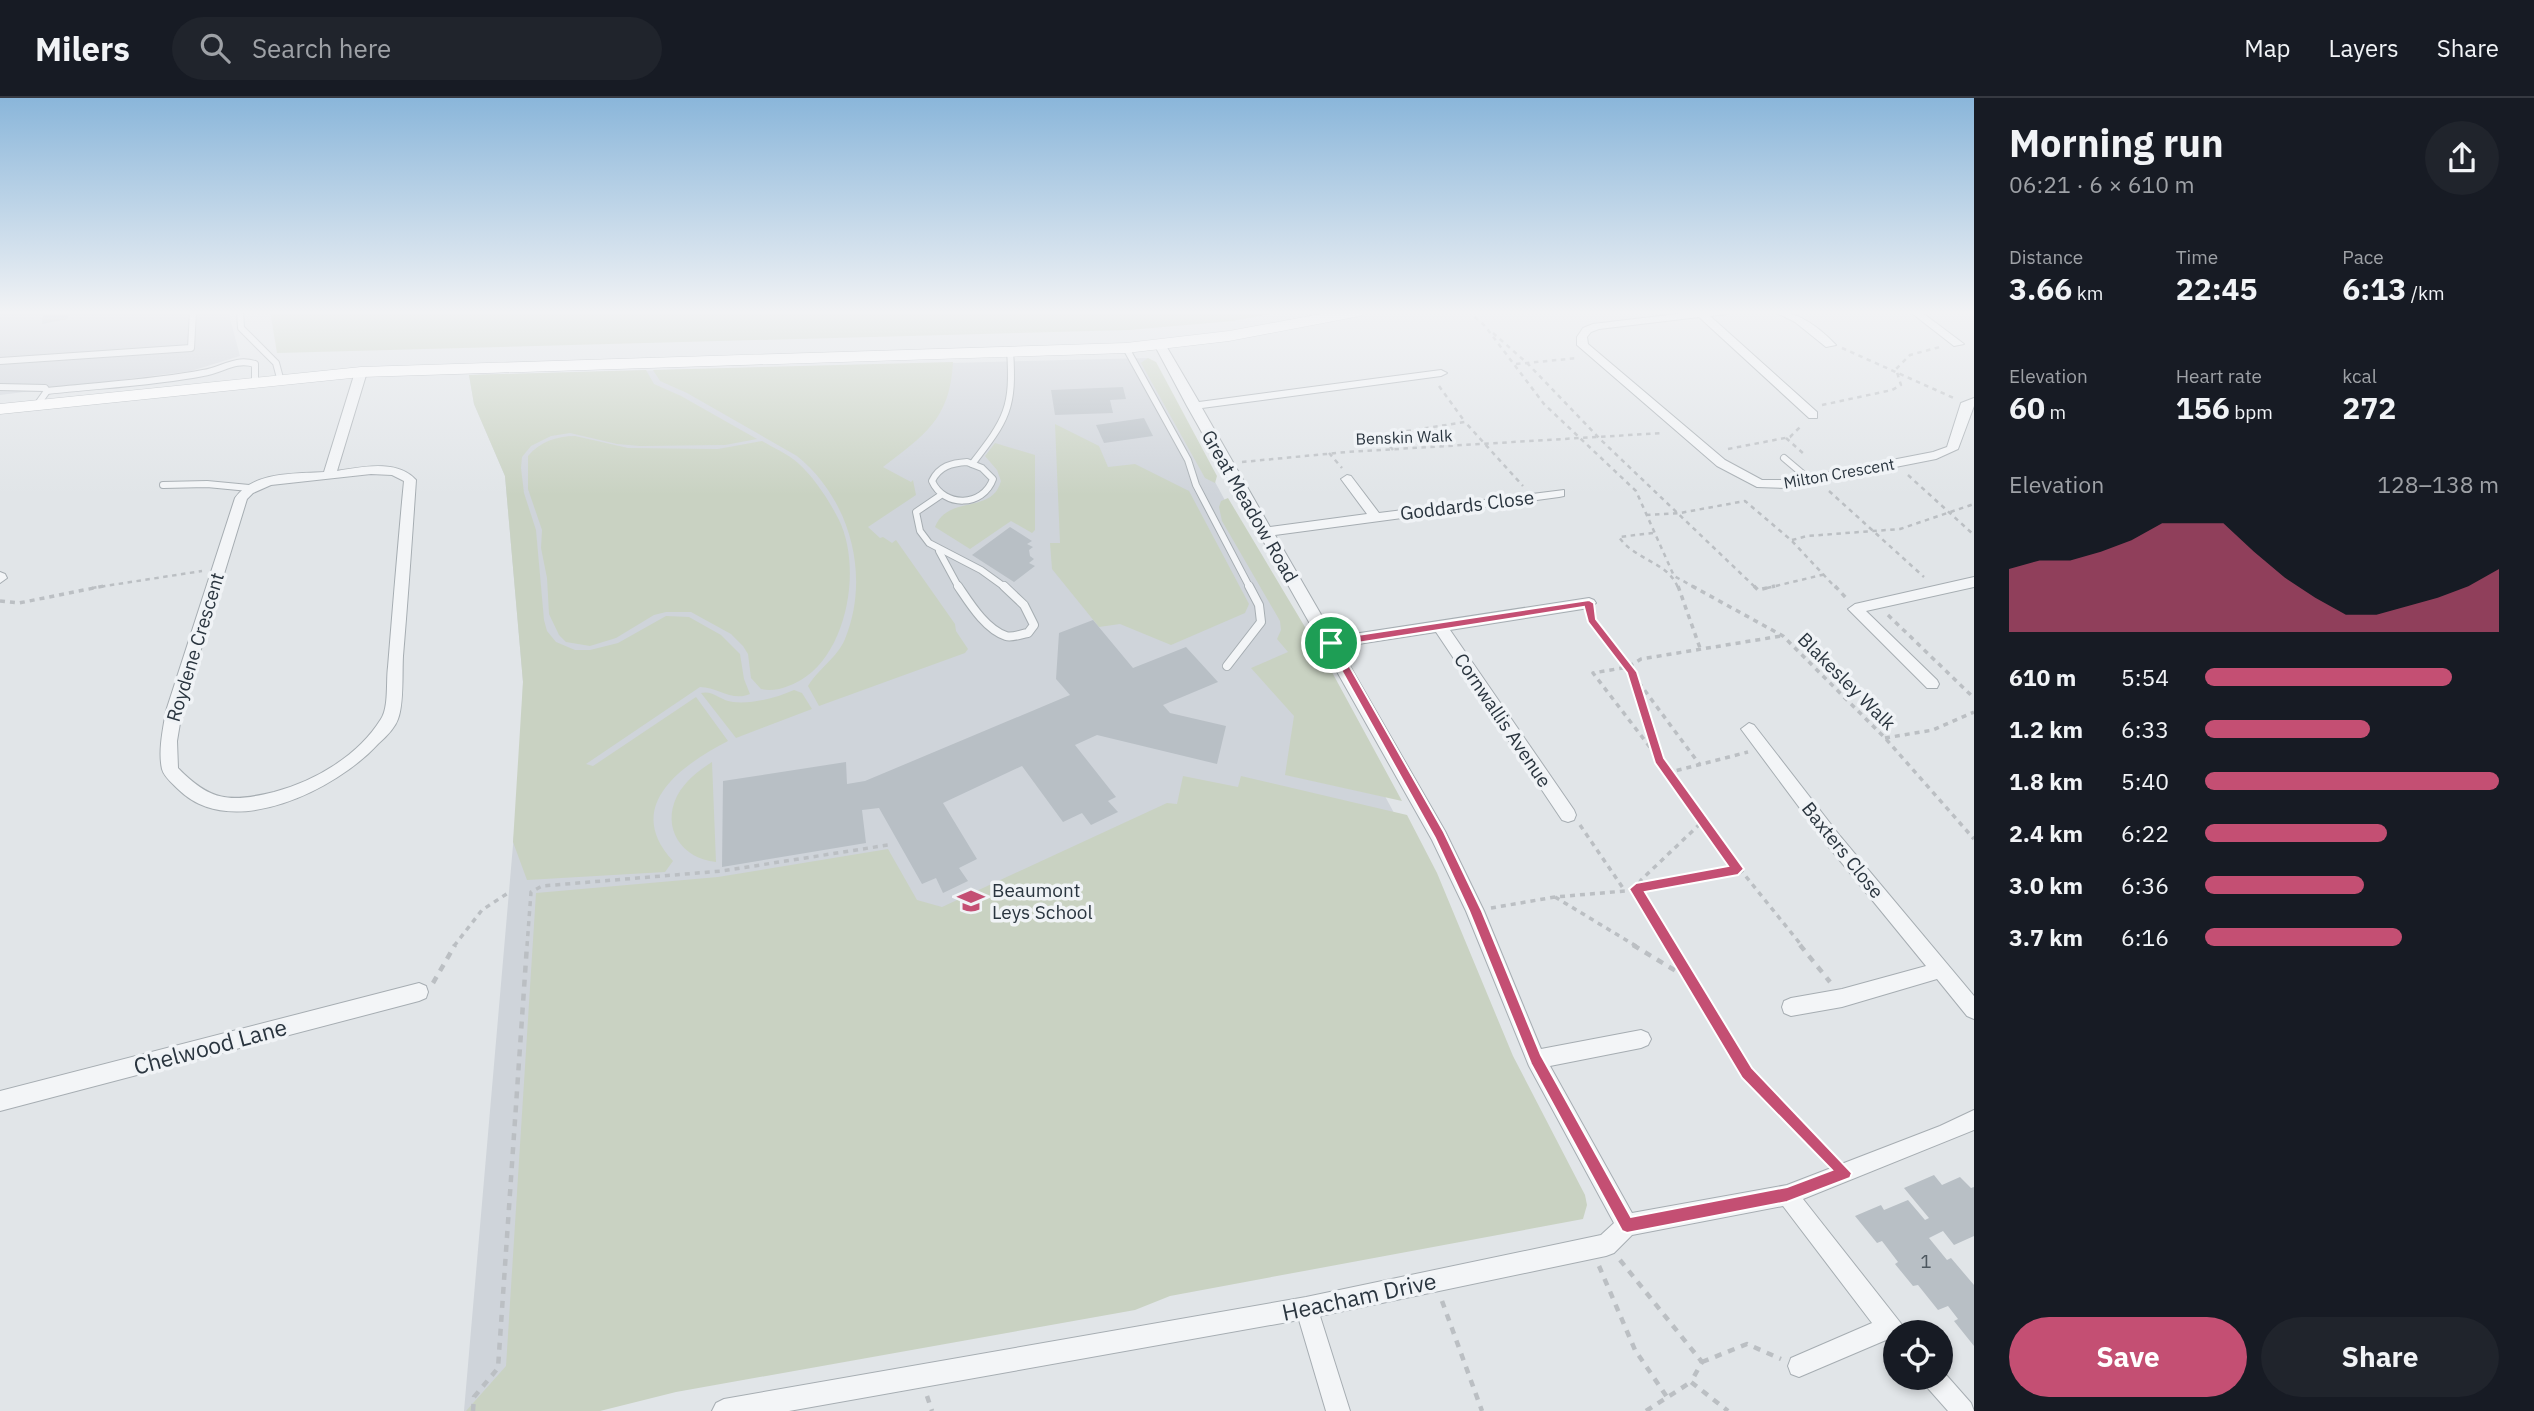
<!DOCTYPE html>
<html lang="en">
<head>
<meta charset="utf-8">
<style>
  :root { --surface:#171b24; --page:#20242c; --text:#f1f3f6; --muted:#9ea1a6; --line:#363941; --accent:#c44f73 }
  body { margin:0; font-family:"IBM Plex Sans",sans-serif; background:var(--page); color:var(--text); height:100vh; display:flex; flex-direction:column; font-size:26px; white-space:nowrap }
  * { box-sizing:border-box; margin:0 }
  p { font-size:23px; color:var(--muted) }
  .icon { flex:none; width:38px; height:38px; fill:none; stroke:currentColor; stroke-width:2; stroke-linecap:round; stroke-linejoin:round }
  .map { position:relative; flex:1; overflow:hidden }
  .details { display:flex; flex-direction:column; background:var(--surface); width:560px }
  .details>* { flex:none }
  .fabs { position:absolute; left:1883px; top:1222px; display:grid; gap:14px }
  .fabs a { display:grid; place-items:center; width:70px; height:70px; border-radius:50%; background:var(--surface); box-shadow:0 4px 10px #0003; font-size:35px }
  .pin { position:absolute; display:grid; place-items:center; width:60px; height:60px; color:#fff; margin:-30px; border:4px solid #fff; border-radius:50%; box-shadow:0 2px 7px #0007 }
  .round { display:grid; place-items:center; flex:none; width:74px; height:74px; border-radius:37px; background:var(--page) }
  .head { display:flex; align-items:center; justify-content:space-between; height:119px; padding:0 35px }
  h1 { font-size:38px; font-weight:700; line-height:52px }
  .stats { display:grid; grid-template-columns:repeat(3,1fr); gap:10px; height:119px; padding:7px 35px }
  .stats div { display:grid; align-content:center }
  .stats b { font-size:30px; font-weight:700 }
  .stats small { font-size:19px; font-weight:400 }
  .stats p { font-size:19px }
  .chart { height:196px; padding:14px 35px }
  .chart p { display:flex; justify-content:space-between }
  .chart svg { width:100%; height:126px; margin-top:7px; fill:var(--accent); opacity:.7 }
  .action { display:flex; gap:14px; margin-top:auto; padding:14px 35px }
  .action a { flex:1; height:80px; border-radius:42px; background:var(--accent); color:#fff; font-size:28px; font-weight:700; line-height:80px; text-align:center }
  .action a+a { background:var(--page); color:var(--text) }
  ul { padding:0 35px; list-style:none; font-size:23px }
  li { display:grid; grid-template-columns:112px 84px 1fr; align-items:center; height:52px }
  li i { height:18px; border-radius:9px; background:var(--accent) }
  header { display:flex; align-items:center; gap:42px; box-sizing:border-box; height:98px; padding:0 35px; background:var(--surface); border-bottom:2px solid var(--line) }
  header strong { font-size:33px }
  nav { display:flex; gap:38px; margin-inline-start:auto; font-size:24px }
  .search { width:490px; height:63px; background:var(--page); display:flex; align-items:center; gap:18px; box-sizing:border-box; padding:0 24px; border-radius:38px; color:var(--muted); font-size:26px }
  main { display:flex; flex:1; min-height:0 }
  .map>svg:first-child { display:block }
  .built { fill:#cfd4da }
  .green { fill:#c9d2c2 }
  .building { fill:#b8bfc5 }
  .lines { fill:none; stroke-linecap:round; stroke-linejoin:round }
  .lane-far1-casing { stroke:#a6adb2; stroke-width:8 }
  .lane-casing { stroke:#a6adb2; stroke-width:10 }
  .street-casing { stroke:#a6adb2; stroke-width:2 }
  .secondary-casing { stroke:#a6adb2; stroke-width:1 }
  .path-far2 { stroke:#bbbfc3; stroke-width:2.5; stroke-dasharray:4.5 4.5; stroke-linecap:butt }
  .path-far1 { stroke:#bbbfc3; stroke-width:3.5; stroke-dasharray:5 5; stroke-linecap:butt }
  .path { stroke:#bbbfc3; stroke-width:4.5; stroke-dasharray:7 7; stroke-linecap:butt }
  .lane-far1 { stroke:#f3f5f7; stroke-width:6 }
  .lane { stroke:#f3f5f7; stroke-width:8 }
  .street { fill:#f3f5f7; fill-rule:evenodd }
  .secondary { fill:#fff; fill-rule:evenodd }
  .route { fill:#c44f73; stroke:#fff; stroke-width:2; fill-rule:evenodd }
  .labels { text-anchor:middle; dominant-baseline:central; stroke-width:7; stroke-linejoin:round; paint-order:stroke }
  .far-street-label { font-size:16px; fill:#2a353f; stroke:#f0f3f6 }
  .street-label { font-size:19px; fill:#2a353f; stroke:#f0f3f6 }
  .poi-label { font-size:19px; fill:#2a353f; stroke:#f0f3f6; text-anchor:start }
  .near-number-label { font-size:19px; fill:#4e5860 }
  .near-street-label { font-size:23px; fill:#2a353f; stroke:#f0f3f6 }
</style>
</head>
<body>
<header>
<strong>Milers</strong>
<div class="search"><svg class="icon" aria-label="search" viewBox="0 0 24 24"><circle cx="10" cy="10" r="6"/><path d="M15 15l6 6"/></svg>Search here</div>
<nav><a>Map</a><a>Layers</a><a>Share</a></nav>
</header>
<main>
<div class="map">
<svg width="1974" height="1313" viewBox="0 0 1974 1313">
  <rect width="100%" height="100%" fill="#e1e5e8"/>
  <g class="built">
    <path d="M0,213h228l12,45 -49,15 -191,24z"/>
    <path d="M1148,260l245,453 69,149 -947,451h-51l55,-635 4,-94 -18,-206 -31,-72 -5,-29z"/>
  </g>
  <g class="green">
    <path d="M270,213h1017l-54,10 -104,9 -852,23z"/>
    <path d="M1148,260l8,4 61,114 -2,7 -10,-5 -64,-115z"/>
    <path d="M953,264c-3,58 -29,73 -70,105l28,15 2,-2 3,15 -48,32 12,11 3,-1 9,6 4,-3 59,84 1,7 12,18 -3,4 -146,53 -11,-20c10,-17 29,-28 37,-47 26,-64 5,-140 -48,-183l-110,-63 -27,-12 -7,-11z"/>
    <path d="M646,272l8,14 27,12 76,43 -32,6 -85,1 -23,-2 -47,-11 -19,3 -20,10 -9,11 -1,11 3,25 12,37 8,90 3,11 9,11 19,8h15l28,-7 48,-27 23,1 32,18 19,19 4,25 6,15c-18,8 -32,-7 -50,-7l-114,77 7,2 103,-69 32,44c-46,24 -106,65 -55,120l-8,11 -138,8 -14,-38 10,-160 -18,-206 -31,-72 -5,-29z"/>
    <path d="M1055,326l44,22 9,21 27,-3 54,27 60,113 -4,9 -74,32 -51,-21 -21,3 -47,-58 -2,-26h10z"/>
    <path d="M575,338l53,12 90,1 44,-8c12,7 26,13 36,22 16,14 32,39 41,57 23,47 9,132 -38,160 -13,7 -25,12 -40,9l-10,-11 -3,-24 -5,-8 -12,-12 -40,-22h-25l-12,3 -38,23 -26,8 -24,-4 -7,-7 -10,-21 -2,-36 -6,-30 1,-18 -14,-41v-33c12,-14 28,-20 47,-20z"/>
    <path d="M995,345l40,12v75l-3,3 -21,-12 -41,28 -35,-22c13,-33 57,-12 66,-46l-4,-11 -12,-14z"/>
    <path d="M1228,400l105,176 69,127 -117,-26 9,-59 -43,-48 37,-16 -11,-13 4,-9 -1,-9 -58,-100 -3,-14 2,-6z"/>
    <path d="M794,592l8,3 10,16 -76,29 -35,-45c12,-3 20,8 32,9 20,2 43,-4 61,-12z"/>
    <path d="M712,664l4,100c-34,-3 -55,-34 -39,-66 8,-15 21,-25 35,-34z"/>
    <path d="M1183,678l55,11 3,-11 166,39 30,58 76,183 72,139 2,10 -4,14 -413,77 -35,14 -459,82 -76,19h-134l40,-45 30,-473 182,-16 170,-28 29,51 25,7 225,-104 10,1z"/>
  </g>
  <g class="building">
    <path d="M43,213h25v8l-26,5z"/>
    <path d="M1123,289l3,12 -16,1 3,13 -58,2 -4,-25z"/>
    <path d="M1144,320l9,18 -49,7 -8,-18z"/>
    <path d="M1010,429l22,14 -5,3 6,3 -4,3 1,6 4,3 -5,4 6,3 -21,16 -42,-27z"/>
    <path d="M1093,522l40,48 53,-21 32,35 -55,23 7,8 56,13 -9,38 -120,-29 -22,10 41,52 -8,4 10,11 -27,13 -9,-12 -19,9 -41,-56 -79,37 34,56 -18,9 9,13 -25,12 -7,-15 -14,6 -43,-76 -17,2 4,33 -144,24 1,-86 123,-19 1,22 18,-3 205,-86 -14,-16 3,-46z"/>
    <path d="M1934,1077l8,10 18,-8 11,11 3,-1v49l-20,9 -11,-14 -14,7 18,22 4,-2 23,27v61l-20,-25 4,-2 -10,-13 -10,4 -20,-25 -5,1 -18,-22 3,-2 -16,-21 -5,2 -22,-27 26,-11 3,5 24,-10 17,20 4,-2 -25,-30z"/>
  </g>
  <g class="lines">
    <defs>
      <g id="lane-far1">
        <path d="M240,213l1,17 35,35 4,15"/>
        <path d="M1126,250l62,112 8,25 54,103"/>
        <path d="M0,263l191,-13 2,-37"/>
        <path d="M0,289l45,1 2,3 -10,14"/>
        <path d="M47,293c52,-6 105,-8 156,-18 20,-3 31,-15 52,-9v17"/>
        <path d="M1784,360l26,22"/>
        <path d="M967,364l15,6 11,11c-10,28 -49,29 -61,2 7,-15 20,-18 35,-19z"/>
        <path d="M972,366c35,-45 42,-56 38,-114"/>
        <path d="M163,387l44,-1 42,4"/>
        <path d="M941,397l-25,17 4,19 9,12 52,27 25,18"/>
        <path d="M939,453l20,37"/>
      </g>
      <g id="lane">
        <path d="M958,488c11,16 27,43 48,50 6,2 15,-2 22,-3l6,-8 -10,-20 -20,-19"/>
        <path d="M1227,568l34,-44 -2,-17 -10,-19"/>
      </g>
      <g id="street">
        <path d="M1702,213h30l-5,3 -17,2 107,96v6h-8l-110,-101 -100,12 -8,3 -4,5 1,7 137,116 37,20h27l144,-28 14,-5 14,-44 13,-5v8l-16,43 -22,10 -147,29 -32,-1 -40,-21 -140,-121v-8l6,-9 10,-4z"/>
        <path d="M1773,213c25,0 46,16 63,34l-10,2 -31,-25z"/>
        <path d="M1909,213h11l44,33 -10,2z"/>
        <path d="M1157,246h8l34,58 242,-32 6,3 -6,3 -239,32 68,119 97,-13 -26,-35 6,-4 4,1 28,37 185,-23v6l-5,1 -284,38 59,102 255,-39 5,2 2,3 -7,5 -139,22 124,180 2,5 -2,5 -6,2 -6,-2 -126,-188 -97,15 106,184 39,80 57,138 100,-19 7,3 3,6 -3,6 -7,3 -91,18 82,147 155,-28 153,-59 34,-16v20l-171,69 100,127 2,6h-10v13l-9,-5 -87,37 -8,-3 -3,-8 3,-8 81,-35 -89,-117 -151,29 -18,18 -8,3 -286,60 30,95h-24l-27,-91 -510,91h-77l4,-8 8,-4 582,-102 295,-62 13,-12 -85,-157 -63,-155 -34,-71 -245,-434 -32,-60z"/>
        <path d="M361,271l6,3 -30,99c25,-4 60,-12 79,9 -4,59 -8,117 -13,176 -1,17 1,48 -5,63 -3,9 -13,19 -20,25 -41,45 -146,98 -199,46 -6,-6 -15,-13 -17,-21 -4,-18 1,-40 4,-58l69,-213c20,-27 58,-24 89,-26l31,-100zM371,376l21,1 12,6c-6,62 -11,124 -16,186 -2,14 1,40 -7,52 -23,37 -66,62 -107,73 -45,11 -64,9 -96,-24l-1,-27 5,-30 65,-212 6,-6 18,-8z"/>
        <path d="M0,474l5,2 2,4 -7,5z"/>
        <path d="M1974,479v10l-108,24 71,69 2,4 -2,4h-10l-79,-79 7,-5z"/>
        <path d="M1749,625l5,2 86,111 134,160v23l-7,-3 -30,-37 -95,28 -51,9 -7,-3 -2,-6 2,-6 7,-3 51,-9 84,-23 -98,-120 -84,-113 -3,-4z"/>
        <path d="M419,885l7,3 2,6 -2,6 -7,3 -419,110v-20z"/>
        <path d="M1941,1271l30,34 3,8h-26l-23,-26 -3,-8h19z"/>
      </g>
      <path id="secondary" d="M1337,213h31l-8,5 -131,25 -103,12 -765,24 -361,37v-10l361,-37 765,-24 103,-12z"/>
    </defs>
    <use href="#lane-far1" class="lane-far1-casing"/>
    <use href="#lane" class="lane-casing"/>
    <use href="#street" class="street-casing"/>
    <use href="#secondary" class="secondary-casing"/>
    <g class="path-far2">
      <path d="M1468,213l17,15 59,78 92,87 38,85 22,12"/>
      <path d="M1493,235l34,30 74,77 155,148"/>
      <path d="M1842,250l114,51"/>
      <path d="M1516,266l62,-6"/>
      <path d="M1439,288l26,36"/>
      <path d="M1822,307l70,-15 9,-5 -5,-16 14,-14 30,-8"/>
      <path d="M1786,340l18,16"/>
      <path d="M1728,351l62,-12 12,-12"/>
      <path d="M1393,352l-12,-15 84,-13 58,64"/>
      <path d="M1329,355l13,15"/>
      <path d="M1242,364l105,-10 316,-19"/>
      <path d="M1908,377l66,60"/>
      <path d="M1829,393l95,86"/>
      <path d="M1646,417l34,-2 65,-12 46,39 45,48"/>
      <path d="M1653,435l-34,4c15,23 50,25 59,51"/>
      <path d="M1792,442l15,-4 93,-7 74,-25"/>
      <path d="M92,490l110,-17"/>
      <path d="M1767,490l59,-14"/>
    </g>
    <g class="path-far1">
      <path d="M1678,488l22,62"/>
      <path d="M1692,488l91,50 102,102 89,101"/>
      <path d="M1754,488l4,4 17,-4"/>
      <path d="M1835,488l13,14"/>
      <path d="M0,503l19,2 85,-17"/>
      <path d="M1888,517l86,83"/>
      <path d="M1591,520l109,147"/>
      <path d="M1632,574l27,87 43,63 -61,58 -5,9 35,57"/>
      <path d="M1885,640l48,-8 41,-18"/>
      <path d="M1656,657l-63,-82 35,-6 13,-8 140,-23"/>
      <path d="M1667,675l81,-21"/>
      <path d="M1702,724l100,124"/>
      <path d="M1580,727l45,66"/>
      <path d="M1555,799l81,49"/>
      <path d="M1491,810l64,-11 70,-6 113,-22"/>
      <path d="M454,848l28,-36 26,-17"/>
      <path d="M527,848l4,-54 11,-6 180,-15 166,-26"/>
    </g>
    <g class="path">
      <path d="M1633,847l56,34"/>
      <path d="M1670,847l77,128 83,85"/>
      <path d="M1800,847l30,37"/>
      <path d="M433,885l22,-38"/>
      <path d="M1620,1162l82,102 -11,20 37,29"/>
      <path d="M1599,1168l36,84 32,47"/>
      <path d="M1442,1203l40,110"/>
      <path d="M1702,1264l45,-18 34,15"/>
      <path d="M927,1298l5,15"/>
      <path d="M473,1313l1,-14 24,-29 29,-423"/>
      <path d="M1646,1313l45,-29"/>
    </g>
    <use href="#lane-far1" class="lane-far1"/>
    <use href="#lane" class="lane"/>
    <use href="#street" class="street"/>
    <use href="#secondary" class="secondary"/>
  </g>
  <linearGradient id="sky" x2="0" y2="1"><stop stop-color="#8ab6da"/><stop offset="0.54" stop-color="#f2f3f5"/><stop offset="1" stop-color="#f2f3f5" stop-opacity="0"/></linearGradient>
  <rect width="1974" height="397" fill="url(#sky)"/>
  <path class="route" d="M1589,502l5,3 2,16 41,53 27,86 80,111 -6,6 -93,17 107,176 100,105 -2,5 -63,24 -160,31 -5,-2 -91,-167 -62,-153 -34,-73 -109,-195 5,-4zM1584,509l4,15 39,51 28,90 73,103 -92,17 -7,6 113,189 90,92 -45,17 -156,30 -90,-162 -59,-144 -38,-79 -106,-186z"/>
  <defs>
    <symbol id="school-bare" viewBox="-9 -9 18 18"><path d="M0-5L7-2L0 1L-7-2ZM-4 1L0 2.5L4 1V4Q0 6-4 4Z" fill="#c44f73" stroke="#f0f3f6" stroke-width="2.5" paint-order="stroke"/></symbol>
  </defs>
  <g fill-rule="evenodd">
    <use href="#school-bare" x="952" y="784" width="38" height="38"/>
  </g>
  <g class="labels">
    <g class="far-street-label">
      <text transform="translate(1404 339) rotate(-2)">Benskin Walk</text>
      <text transform="translate(1839 375) rotate(-10)">Milton Crescent</text>
    </g>
    <g class="street-label">
      <text transform="translate(1467 407) rotate(-7)">Goddards Close</text>
      <text transform="translate(1250 408) rotate(60)">Great Meadow Road</text>
      <text transform="translate(195 549) rotate(-73)">Roydene Crescent</text>
      <text transform="translate(1847 583) rotate(45)">Blakesley Walk</text>
      <text transform="translate(1503 622) rotate(56)">Cornwallis Avenue</text>
      <text transform="translate(1843 752) rotate(51)">Baxters Close</text>
    </g>
    <g class="poi-label">
      <text x="992" y="792">Beaumont<tspan x="992" dy="22">Leys School</tspan></text>
    </g>
    <g class="near-number-label">
      <text x="1926" y="1163">1</text>
    </g>
    <g class="near-street-label">
      <text transform="translate(210 948) rotate(-15)">Chelwood Lane</text>
      <text transform="translate(1359 1198) rotate(-12)">Heacham Drive</text>
    </g>
  </g>
</svg>
<div class="fabs">
<a><svg class="icon" aria-label="locate" viewBox="0 0 24 24"><circle cx="12" cy="12" r="6"/><path d="M12 2v4M12 18v4M2 12h4M18 12h4"/></svg></a>
</div>
<div class="pin" style="left:1331px;top:545px;background:#1e9e55"><svg class="icon" aria-label="arrive" viewBox="0 0 24 24"><path d="M6 21V4h12l-3 4 3 4H6"/></svg></div>
</div>
<section class="details">
<div class="head"><div><h1>Morning run</h1><p>06:21 · 6 × 610 m</p></div><a class="round"><svg class="icon" aria-label="share" viewBox="0 0 24 24"><path d="M12 15V3M7 8l5-5 5 5M5 13v7h14v-7"/></svg></a></div>
<div class="stats">
<div><p>Distance</p><b>3.66<small> km</small></b></div>
<div><p>Time</p><b>22:45</b></div>
<div><p>Pace</p><b>6:13<small> /km</small></b></div>
</div>
<div class="stats">
<div><p>Elevation</p><b>60<small> m</small></b></div>
<div><p>Heart rate</p><b>156<small> bpm</small></b></div>
<div><p>kcal</p><b>272</b></div>
</div>
<div class="chart"><p><span>Elevation</span>128–138 m</p>
<svg viewBox="0 0 160 44" preserveAspectRatio="none"><path d="M0 44V22L10 19L20 19L30 16L40 12L50 6L60 6L70 6L80 16L90 25L100 32L110 38L120 38L130 35L140 32L150 28L160 22V44z"/></svg>
</div>
<ul>
<li><b>610 m</b>5:54<i style="width:84%"></i></li>
<li><b>1.2 km</b>6:33<i style="width:56%"></i></li>
<li><b>1.8 km</b>5:40<i style="width:100%"></i></li>
<li><b>2.4 km</b>6:22<i style="width:62%"></i></li>
<li><b>3.0 km</b>6:36<i style="width:54%"></i></li>
<li><b>3.7 km</b>6:16<i style="width:67%"></i></li>
</ul>
<div class="action"><a>Save</a><a>Share</a></div>
</section>
</main>
</body>
</html>
